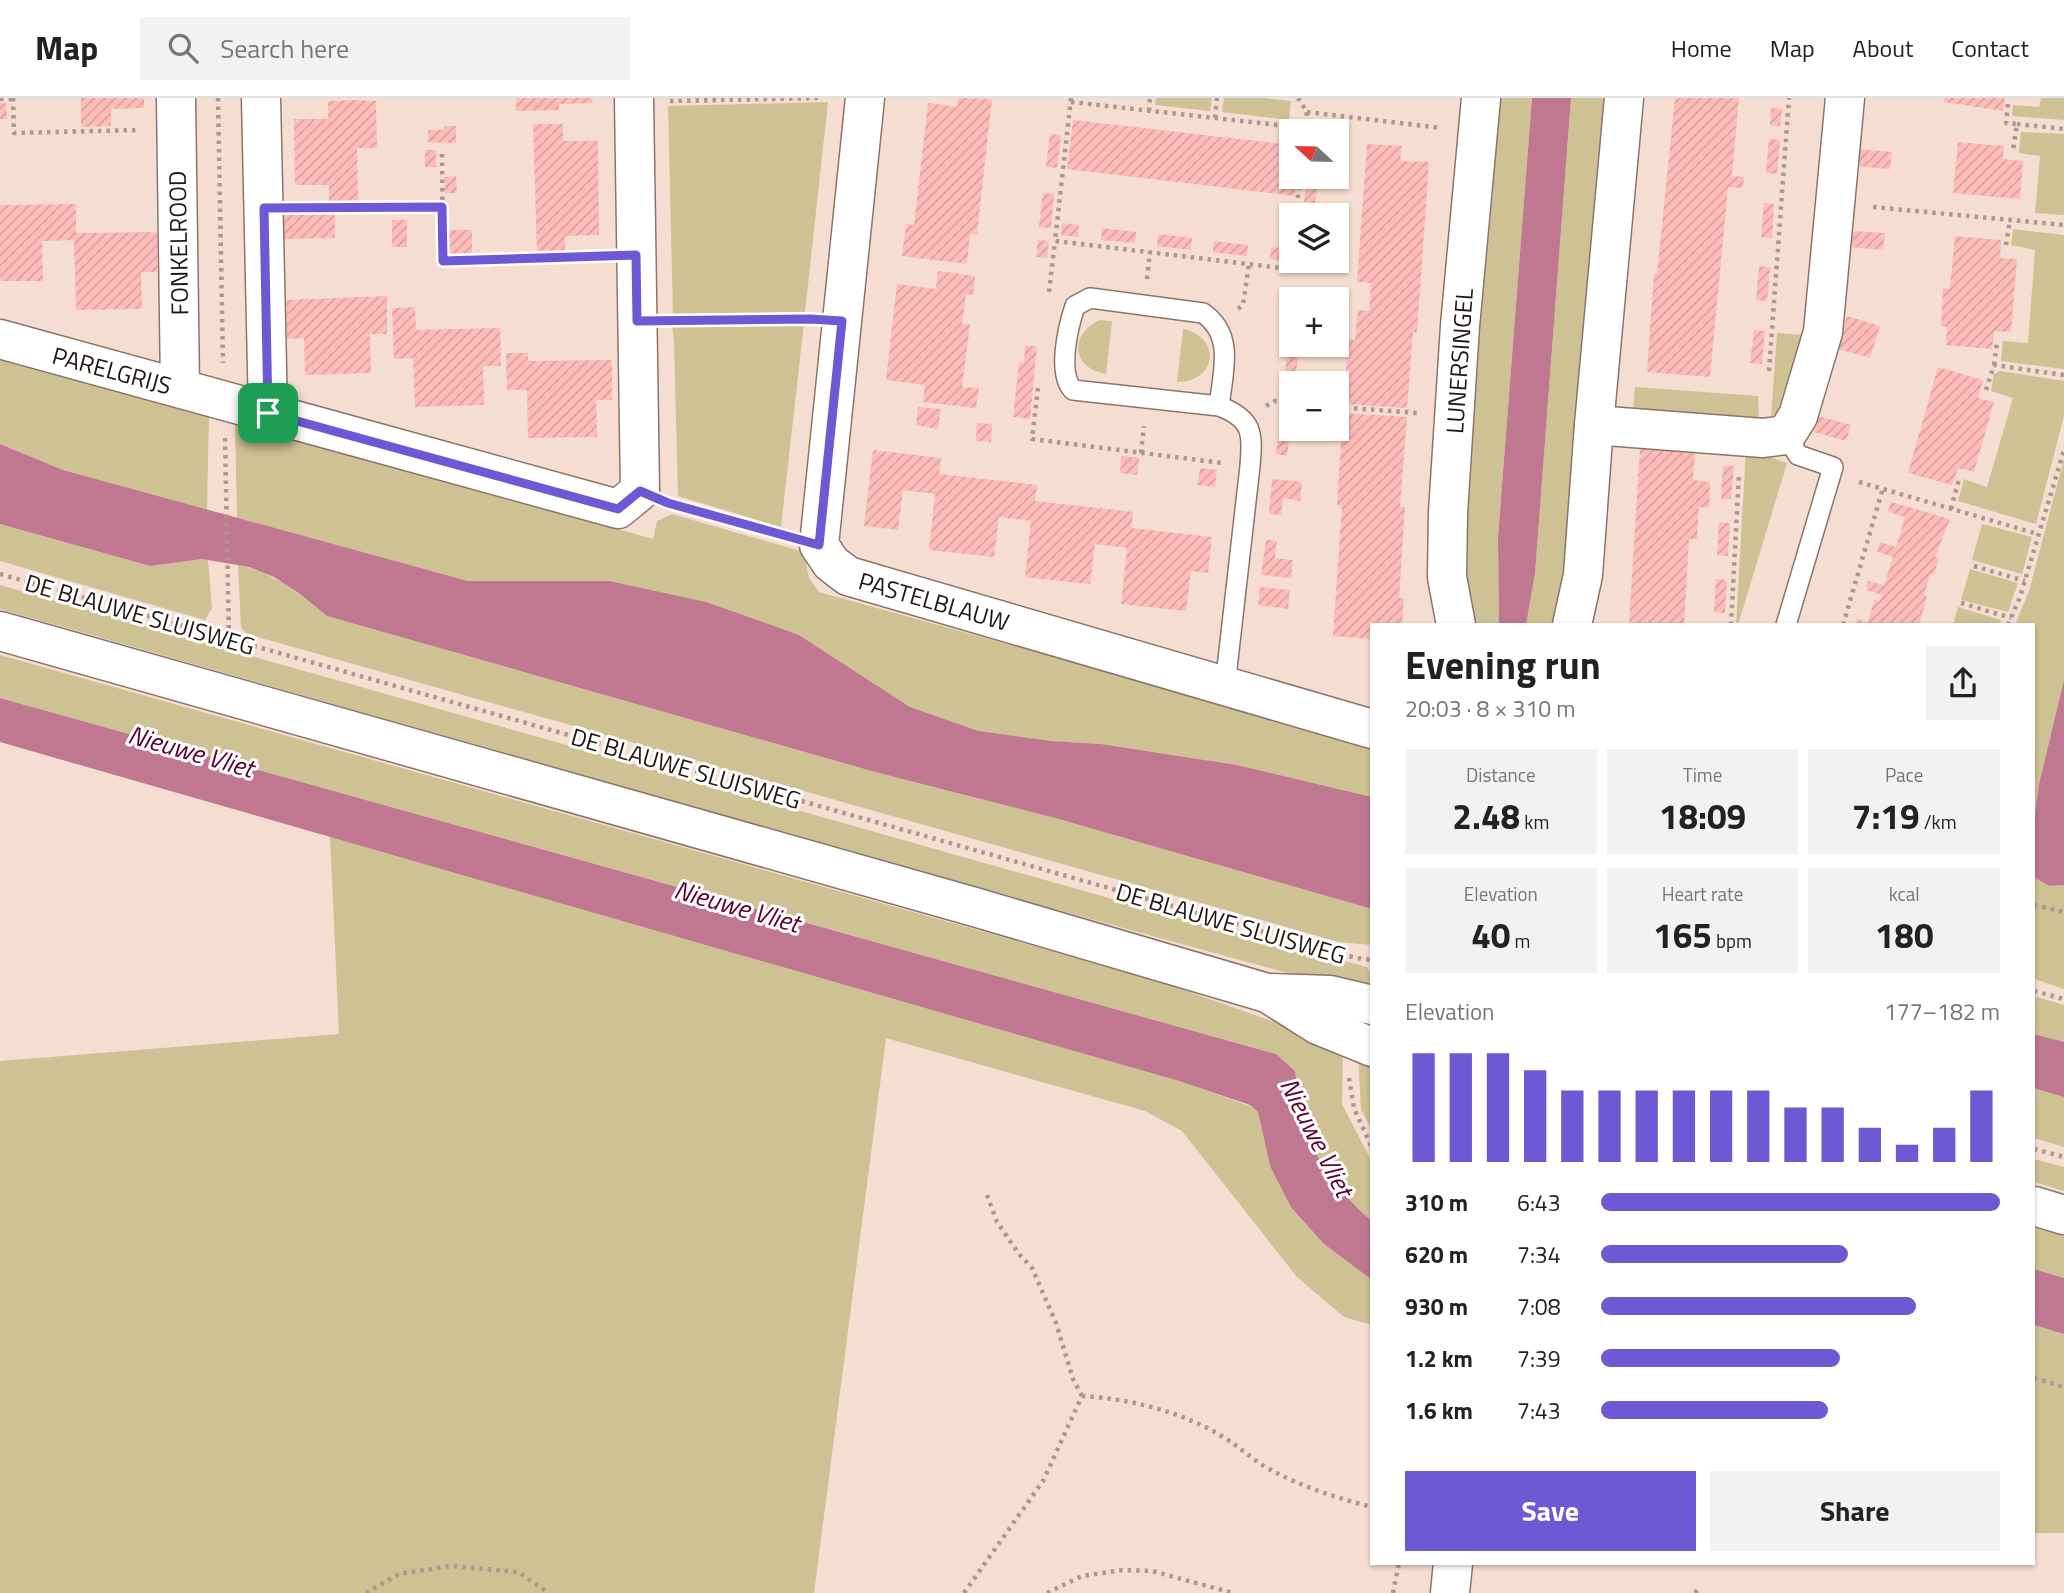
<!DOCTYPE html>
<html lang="en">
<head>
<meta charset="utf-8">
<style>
  :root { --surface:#fff; --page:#f2f2f2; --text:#222; --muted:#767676; --line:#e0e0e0; --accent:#6c59d3 }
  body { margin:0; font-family:"Titillium Web",sans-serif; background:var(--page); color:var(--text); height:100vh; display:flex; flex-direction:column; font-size:26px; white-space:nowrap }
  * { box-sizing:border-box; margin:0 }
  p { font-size:23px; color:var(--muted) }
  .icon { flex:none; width:38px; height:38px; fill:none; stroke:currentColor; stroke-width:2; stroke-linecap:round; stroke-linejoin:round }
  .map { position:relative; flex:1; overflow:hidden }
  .side { position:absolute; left:1370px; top:525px; width:665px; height:942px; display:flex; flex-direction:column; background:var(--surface); border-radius:0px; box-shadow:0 2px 5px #0004 }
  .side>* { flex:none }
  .needle { width:46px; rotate:292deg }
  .fabs { position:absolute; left:1279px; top:21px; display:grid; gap:14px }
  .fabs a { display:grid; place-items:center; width:70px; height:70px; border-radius:0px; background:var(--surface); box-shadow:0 2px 5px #0004; font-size:35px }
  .pin { position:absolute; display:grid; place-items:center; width:60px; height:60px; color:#fff; margin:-30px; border-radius:14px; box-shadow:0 4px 10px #0006 }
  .round { display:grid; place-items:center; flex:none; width:74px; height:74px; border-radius:0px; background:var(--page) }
  .headline { display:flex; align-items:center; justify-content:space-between; height:119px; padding:0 35px }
  h1 { font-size:38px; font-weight:700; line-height:52px }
  .metrics { display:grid; grid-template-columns:repeat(3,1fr); gap:10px; height:119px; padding:7px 35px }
  .metrics div { display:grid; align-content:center; border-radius:0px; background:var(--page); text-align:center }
  .metrics b { font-size:35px; font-weight:700 }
  .metrics small { font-size:19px; font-weight:400 }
  .metrics p { font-size:19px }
  .chart { height:196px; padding:14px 35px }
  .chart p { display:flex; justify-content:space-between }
  .chart svg { width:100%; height:126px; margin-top:7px; stroke:var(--accent); stroke-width:6 }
  .action { display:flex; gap:14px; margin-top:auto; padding:14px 35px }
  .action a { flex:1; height:80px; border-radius:0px; background:var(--accent); color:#fff; font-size:28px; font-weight:700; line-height:80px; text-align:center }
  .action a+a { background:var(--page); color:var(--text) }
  ul { padding:0 35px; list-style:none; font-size:23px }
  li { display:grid; grid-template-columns:112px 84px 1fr; align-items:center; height:52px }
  li i { height:18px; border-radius:9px; background:var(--accent) }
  header { display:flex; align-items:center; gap:42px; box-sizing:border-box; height:98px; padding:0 35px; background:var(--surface); border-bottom:2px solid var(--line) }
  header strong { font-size:33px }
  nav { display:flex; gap:38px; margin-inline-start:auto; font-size:24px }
  .search { width:490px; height:63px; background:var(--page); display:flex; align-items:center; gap:18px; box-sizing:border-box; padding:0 24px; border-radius:0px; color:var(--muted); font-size:26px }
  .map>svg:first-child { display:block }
  .grass { fill:#cec194 }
  .water { fill:#c07790 }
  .building { fill:url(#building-hatch) }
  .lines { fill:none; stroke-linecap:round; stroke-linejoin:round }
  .lane-casing { stroke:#8b756b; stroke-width:22 }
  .street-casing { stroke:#8b756b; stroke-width:41 }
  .secondary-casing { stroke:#8b756b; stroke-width:41 }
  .path { stroke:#ab988f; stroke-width:4.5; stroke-dasharray:3.5 5; stroke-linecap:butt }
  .lane { stroke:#fff; stroke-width:19 }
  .street { stroke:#fff; stroke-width:38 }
  .secondary { stroke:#fff; stroke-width:38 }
  .route-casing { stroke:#fff; stroke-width:14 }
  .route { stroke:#6c59d3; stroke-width:9 }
  .labels { text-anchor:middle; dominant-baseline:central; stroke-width:6; stroke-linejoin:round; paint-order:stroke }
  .street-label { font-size:24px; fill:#201713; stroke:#fff }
  .water-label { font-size:26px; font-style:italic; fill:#5d0130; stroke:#fff }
</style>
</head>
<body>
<header>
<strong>Map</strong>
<div class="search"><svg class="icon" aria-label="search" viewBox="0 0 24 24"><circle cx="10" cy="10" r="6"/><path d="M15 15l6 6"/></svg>Search here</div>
<nav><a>Home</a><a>Map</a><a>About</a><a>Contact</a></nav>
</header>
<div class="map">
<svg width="2064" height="1495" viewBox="0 0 2064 1495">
  <defs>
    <pattern id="building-hatch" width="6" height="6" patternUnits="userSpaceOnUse" patternTransform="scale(1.75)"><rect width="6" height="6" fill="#febcb9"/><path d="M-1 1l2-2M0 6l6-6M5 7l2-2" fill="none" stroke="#d9a19e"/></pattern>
  </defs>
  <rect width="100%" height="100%" fill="#f6ddd1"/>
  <g class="grass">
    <path d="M1156,0h56l-2,13 -55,-6z"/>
    <path d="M1224,0h40l27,3 -2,19 -67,-8z"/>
    <path d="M1495,0h37l-34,439 1,88h-31l-7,-40z"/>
    <path d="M1571,0h42l-52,527h-35l9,-52z"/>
    <path d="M2041,0h23v22l-52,-4 1,-11 26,2z"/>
    <path d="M828,4l-23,210 -132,4 -5,-210z"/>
    <path d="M2021,34l43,2v81l-29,-2 5,-57 -21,-3z"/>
    <path d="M2013,131l51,6v134l-63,-8 2,-20 25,2 7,-93 -24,-5z"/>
    <path d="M1100,222l12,1 -6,53c-35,-6 -37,-40 -6,-54z"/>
    <path d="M804,225l-23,204 -103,-31 -4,-154 -2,-18z"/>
    <path d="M1183,231c39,8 34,53 -6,53z"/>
    <path d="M1777,235l27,2 -23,77 -10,4z"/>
    <path d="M0,256l209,60 -2,96 -144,-40 -63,-26z"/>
    <path d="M2000,273l64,10v35l-28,108 -78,-23 6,-22 23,8 26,-89 -22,-7 3,-17z"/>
    <path d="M1635,289l123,9 1,23 -126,-7z"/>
    <path d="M235,324l418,117 4,-18 15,-7 132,38 5,26 10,14 553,153v52l-135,-32 -136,-21 -50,-3 -73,-9 -68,-25 -111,-72 -190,-54h-141l-231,-63z"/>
    <path d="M1746,351l41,14 -49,162h-2z"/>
    <path d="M2064,361v221l-25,104 -5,39v-198h-19l14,-34z"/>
    <path d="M0,426l150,42 52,-7 6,1 4,48 -7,12 -205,-59z"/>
    <path d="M1982,426l50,13 -10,37 -50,-14z"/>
    <path d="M238,467c35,7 62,29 89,51l548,156 180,46 317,91v36l-33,-3 -1092,-308 -6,-7z"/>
    <path d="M1970,471l48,14 -10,29 -47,-12z"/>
    <path d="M0,487l1176,332 191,50 5,8 -1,6 -9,12c-456,-122 -908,-256 -1362,-384z"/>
    <path d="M1958,509l43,13 -1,5h-47z"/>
    <path d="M0,557l1158,326 185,65 -1,58 30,58v59c-32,-27 -64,-70 -72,-112 -3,-13 -3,-25 -5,-38l-19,-17 -1276,-356z"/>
    <path d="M330,738l849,245 71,25 8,6 12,54 54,78 48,36v45l-28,-8 -47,-40 -115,-146 -37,-20 -259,-73 -72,555h-814v-532l339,-27z"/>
    <path d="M2034,779l15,9 15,-1v104l-30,-10z"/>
    <path d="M2034,898l30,9v37l-30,-8z"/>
    <path d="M1358,953l14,7v72l-11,-20z"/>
    <path d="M2034,989l30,9v51l-30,-9z"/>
    <path d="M2034,1061l30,8v24l-30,-9z"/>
    <path d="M2034,1130l30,8v42l-30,-9z"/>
    <path d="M2034,1227l30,9v199h-30z"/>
  </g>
  <g class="water">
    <path d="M1532,0h39l-36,475 -9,52h-27l-1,-88z"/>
    <path d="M0,346l63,26 405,111h141l97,21 93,33 111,72 68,24 73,10 50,3 136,21 135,32v112l-317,-91 -180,-46 -548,-156 -27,-22 -26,-17 -25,-10 -47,-8 -52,7 -150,-42z"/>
    <path d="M2064,582v205l-15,1 -15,-9v-54l5,-39z"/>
    <path d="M0,600l1276,356 19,17c2,13 2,25 5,38 7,42 40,85 72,112v59l-48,-36 -33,-37 -21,-41 -12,-54 -8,-7 -71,-24 -1179,-339z"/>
    <path d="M2034,936l30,8v55l-30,-9z"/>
    <path d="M2034,1171l30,9v56l-30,-9z"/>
  </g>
  <g class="building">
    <path d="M81,0h63v10l-33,1v17l-30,1z"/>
    <path d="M516,0h76l1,5 -34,1v6l-43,1z"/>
    <path d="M958,0l34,1 -15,135h-7l-3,30 -65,-8 4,-32 8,1 14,-122 29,4z"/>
    <path d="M1675,0h64l-7,78 12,1 -1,11 -15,-1 -18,190 -63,-5 7,-98h3z"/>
    <path d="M1944,0h61l-2,13 -59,-9z"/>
    <path d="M357,2l19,1 1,47h-20l1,54h-29v-17h-34l-1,-66h34v-18z"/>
    <path d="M0,5h6l1,16h-7z"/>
    <path d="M1771,10l11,1 -2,17 -10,-1z"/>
    <path d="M1073,22l219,25v32h5l-2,19 -228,-27z"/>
    <path d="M533,26h30v17h35l1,94 -34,1v17l-28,1z"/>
    <path d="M444,28h12v17l-28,-1v-12h16z"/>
    <path d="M1050,36l11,1 -4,33 -11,-1z"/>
    <path d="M1769,41l11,1 -3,34 -11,-1z"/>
    <path d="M1958,44l46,4 -1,13 20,2 -3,38 -67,-6z"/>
    <path d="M1367,46l35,2 -2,15 29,1 -12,170h-4l-6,76 -63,-4 4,-65 7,1 3,-30 11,1 2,-28 -14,-1z"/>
    <path d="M1858,51l34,3 -2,17 -33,-3z"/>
    <rect x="425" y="52" width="11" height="17"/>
    <path d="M456,78l1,17h-12v-16z"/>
    <path d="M1307,79h12l-4,26 -11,-1z"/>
    <path d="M1043,95l11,1 -3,34 -12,-1z"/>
    <path d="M1764,105l10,1 -2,34 -11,-1z"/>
    <path d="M76,106v29l81,-1 1,40h-17l1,37 -66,1 -2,-70 -32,1 1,40h-43v-76z"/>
    <path d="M335,113v27l-52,1v-27z"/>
    <rect x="392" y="122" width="15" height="27"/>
    <path d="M1062,125l17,2 -1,12 -17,-2z"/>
    <path d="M1102,130l34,4 -1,11 -34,-3z"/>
    <path d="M447,132h25v25l-25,1z"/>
    <path d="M1852,133l33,2 -2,17 -33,-3z"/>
    <path d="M1158,136l34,4 -1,12 -34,-4z"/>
    <path d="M1955,138l46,4 -1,18 17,1 -6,73 -17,-1 -2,18 -46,-4 1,-18 -6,-1 2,-38 7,1z"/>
    <path d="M1038,142l11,1 -2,17 -11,-1z"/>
    <path d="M1214,143l34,4 -1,11 -34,-4z"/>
    <path d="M1271,149l17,2 -1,12 -17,-2z"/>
    <path d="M1759,168l11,1 -3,34 -11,-1z"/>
    <path d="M938,173l37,5 -2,19 -7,-1 -4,30h8l-8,63 17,1 -3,20 -53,-6 2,-17 -39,-5 11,-96 39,5z"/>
    <path d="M1301,191l11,1 -1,9h-11z"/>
    <path d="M387,198v38h-17l1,39 -66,2 -1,-37 -17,1 -1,-39z"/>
    <path d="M415,209l1,23 84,-2 1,38h-18l1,39 -69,2 -2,-49 -19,1 -2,-51z"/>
    <path d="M1847,218l33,10 -10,32 -32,-9z"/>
    <path d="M1754,232l11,1 -3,33 -12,-1z"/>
    <path d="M1025,247l12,2 -7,72 -17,-2 6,-55 5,1z"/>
    <path d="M1288,250l11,1 -4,33 -11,-1z"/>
    <path d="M506,255h22v8l84,-1v40h-16l1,37 -69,1 -1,-48h-20z"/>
    <path d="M1938,269l45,13 -5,18 16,4 -20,70 -16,-4 -6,17 -44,-12z"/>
    <path d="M918,309l23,2 -3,20 -22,-4z"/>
    <path d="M1343,315l64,4 -7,90h5l-6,91h5l-2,27h-30v14l-39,-3 9,-130 -5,-1z"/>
    <path d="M1818,318l33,9 -5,16 -32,-9z"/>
    <path d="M1286,322l6,1v8h23l-1,13 -25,-3 -2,17 -11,-2 2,-16h5z"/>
    <path d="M977,325l15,1 -1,18 -15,-1z"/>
    <path d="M1640,349l55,3 -2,30 17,2 -1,26 -10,-1 -2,32h-8l-5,86h-55z"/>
    <path d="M873,352l68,8 -2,16 98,11 -2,16 98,11 -2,16 81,9 -4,36 -17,-2 -5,40 -65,-7 6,-56 -32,-4 -5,40 -65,-7 6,-56 -32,-4 -5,40 -65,-7 6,-56 -32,-4 -5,40 -34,-4z"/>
    <path d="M1122,358l17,2 -2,17 -17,-2z"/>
    <path d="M1723,368h11l-3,33h-10z"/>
    <path d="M1200,370l17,2 -2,17 -18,-2z"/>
    <path d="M1272,381l30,3 -2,19 -17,-3 -2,17 -12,-1z"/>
    <path d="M1891,404l59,17 -15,38h4l-5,18 -4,-1 -6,21 3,2 -8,28h-64l2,-6 11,3 6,-22 6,1 2,-6 -16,-5 2,-9 16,4 9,-28 -16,-5 3,-10 16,5 9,-30 -17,-5z"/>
    <path d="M1719,424l11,1 -2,33 -11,-1z"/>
    <path d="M1266,442l11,1 -2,17 18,2 -2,18 -30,-3z"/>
    <path d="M1716,481l11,1 -2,33 -11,-1z"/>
    <path d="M1260,489l30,3 -2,19 -30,-4z"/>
  </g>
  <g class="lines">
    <defs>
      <g id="lane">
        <path d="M1219,308c4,-34 16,-71 -16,-93l-113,-15 -15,8c-7,21 -18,67 -2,84l146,16c34,13 34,27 31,60l-25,220"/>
        <path d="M1786,337l12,20 35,12 -47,158"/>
      </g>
      <g id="street">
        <path d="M176,0l4,290"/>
        <path d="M261,0l7,315"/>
        <path d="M865,0l-46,447 12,18 17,13 524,153"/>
        <path d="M0,241l618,170 22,-18 -6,-393"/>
        <path d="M1594,327l169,13 23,-3 12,-19 25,-84 22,-234"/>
        <path d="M1450,1495l3,-30"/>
      </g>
      <g id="secondary">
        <path d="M1456,527l-9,-48 1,-64 12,-187 21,-228"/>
        <path d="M1572,527l11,-50 11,-150 30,-327"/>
        <path d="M0,533l971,275 296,87 63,2 42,10"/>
        <path d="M1269,896l49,31 54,22"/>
        <path d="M2034,1108l30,9"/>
      </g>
    </defs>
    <use href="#lane" class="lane-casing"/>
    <use href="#street" class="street-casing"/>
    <use href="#secondary" class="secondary-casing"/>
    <g class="path">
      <path d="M13,0l1,35 125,-3"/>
      <path d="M218,0l5,265"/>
      <path d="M1071,0l-16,143 235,28 2,-15"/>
      <path d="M1298,0l9,14 -3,18"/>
      <path d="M0,1h13"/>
      <path d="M670,3l150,-3"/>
      <path d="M1071,4l234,26"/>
      <path d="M2008,6l-2,19 11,1 -4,26"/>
      <path d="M1149,13l1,-13"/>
      <path d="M1307,14l134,16"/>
      <path d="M1215,20l2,-20"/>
      <path d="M2017,26l47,5"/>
      <path d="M442,56l1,107 158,-5"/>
      <path d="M1873,109l191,18"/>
      <path d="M300,110l142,-1"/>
      <path d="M1296,117l4,-38"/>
      <path d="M2006,147l4,-25"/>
      <path d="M1147,181l3,-27"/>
      <path d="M1049,194l6,-51"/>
      <path d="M1238,211l5,-4 6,-41"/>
      <path d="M673,222l131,-1"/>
      <path d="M1994,267l3,-23"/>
      <path d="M1769,273l20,-273"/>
      <path d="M1038,290l-6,51 190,24"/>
      <path d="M1986,292l8,-25 70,10"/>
      <path d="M1266,308l9,-5 17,1"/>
      <path d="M1337,309l81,6"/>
      <path d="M225,340l4,201"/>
      <path d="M1141,355l3,-27"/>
      <path d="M1859,384l179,52"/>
      <path d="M675,407l106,29"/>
      <path d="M1951,411l8,-30"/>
      <path d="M1974,468l51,15"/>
      <path d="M0,476l1356,384 16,2"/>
      <path d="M1961,505l50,15"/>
      <path d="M1731,527l8,-152"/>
      <path d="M1843,527l40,-137"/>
      <path d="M2008,527l12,-28 44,-147"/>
      <path d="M2034,807l30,7"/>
      <path d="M2034,893l30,8"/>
      <path d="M1349,980l5,30 18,40"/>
      <path d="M2034,1051l30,8"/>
      <path d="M987,1097l10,27 22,32 13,14 24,55 17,56 9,17"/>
      <path d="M2034,1280l30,9"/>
      <path d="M1082,1298c51,3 106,17 149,46 13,9 25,20 40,28 29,16 69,29 101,37"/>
      <path d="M366,1495l33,-19 52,-8 67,6 31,21"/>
      <path d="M964,1495l79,-112 39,-85"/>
      <path d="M1047,1495l35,-17 40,-6 30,1 81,22"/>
      <path d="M1393,1495l6,-30"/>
      <path d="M1695,1495l5,-6"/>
    </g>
    <use href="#lane" class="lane"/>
    <use href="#street" class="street"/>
    <use href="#secondary" class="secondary"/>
  </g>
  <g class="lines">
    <defs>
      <path id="route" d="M442,109l1,54 193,-6 1,66 173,-2 32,2 -23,224 -151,-42 -28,-12 -22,18 -350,-96 -4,-205z"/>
    </defs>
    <use href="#route" class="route-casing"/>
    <use href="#route" class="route"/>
  </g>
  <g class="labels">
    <g class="street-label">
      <text transform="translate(178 145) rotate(-91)">FONKELROOD</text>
      <text transform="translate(1459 263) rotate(-86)">LUNERSINGEL</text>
      <text transform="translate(112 272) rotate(15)">PARELGRIJS</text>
      <text transform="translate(934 503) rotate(16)">PASTELBLAUW</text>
      <text transform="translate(140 516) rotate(16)">DE BLAUWE SLUISWEG</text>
      <text transform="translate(686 670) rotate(16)">DE BLAUWE SLUISWEG</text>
      <text transform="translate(1231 825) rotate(16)">DE BLAUWE SLUISWEG</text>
    </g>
    <g class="water-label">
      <text transform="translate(191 653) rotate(16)">Nieuwe Vliet</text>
      <text transform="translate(737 808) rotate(16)">Nieuwe Vliet</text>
      <text transform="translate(1317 1039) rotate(63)">Nieuwe Vliet</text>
    </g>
  </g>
</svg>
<div class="fabs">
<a><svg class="needle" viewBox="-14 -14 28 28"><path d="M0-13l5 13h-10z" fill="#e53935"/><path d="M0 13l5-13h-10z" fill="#767676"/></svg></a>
<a><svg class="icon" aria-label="layers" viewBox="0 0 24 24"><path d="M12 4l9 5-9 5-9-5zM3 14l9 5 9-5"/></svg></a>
<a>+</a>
<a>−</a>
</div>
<div class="pin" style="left:268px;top:315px;background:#1e9e55"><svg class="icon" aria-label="arrive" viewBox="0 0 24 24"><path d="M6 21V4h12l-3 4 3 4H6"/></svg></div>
<section class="side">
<div class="headline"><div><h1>Evening run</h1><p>20:03 · 8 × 310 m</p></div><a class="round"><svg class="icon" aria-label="share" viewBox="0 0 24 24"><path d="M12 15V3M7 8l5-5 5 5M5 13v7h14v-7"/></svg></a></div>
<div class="metrics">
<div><p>Distance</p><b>2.48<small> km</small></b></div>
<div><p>Time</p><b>18:09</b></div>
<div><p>Pace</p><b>7:19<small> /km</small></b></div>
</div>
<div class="metrics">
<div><p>Elevation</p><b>40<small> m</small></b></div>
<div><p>Heart rate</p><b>165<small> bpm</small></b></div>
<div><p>kcal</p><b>180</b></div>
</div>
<div class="chart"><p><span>Elevation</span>177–182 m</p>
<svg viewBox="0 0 160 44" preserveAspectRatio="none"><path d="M5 44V6M15 44V6M25 44V6M35 44V12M45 44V19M55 44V19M65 44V19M75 44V19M85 44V19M95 44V19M105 44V25M115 44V25M125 44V32M135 44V38M145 44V32M155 44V19"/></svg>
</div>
<ul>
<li><b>310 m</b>6:43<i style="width:100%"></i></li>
<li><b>620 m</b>7:34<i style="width:62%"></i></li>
<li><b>930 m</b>7:08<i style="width:79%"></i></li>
<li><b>1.2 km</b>7:39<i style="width:60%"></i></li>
<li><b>1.6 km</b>7:43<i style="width:57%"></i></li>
</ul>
<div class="action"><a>Save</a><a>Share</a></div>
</section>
</div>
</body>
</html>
